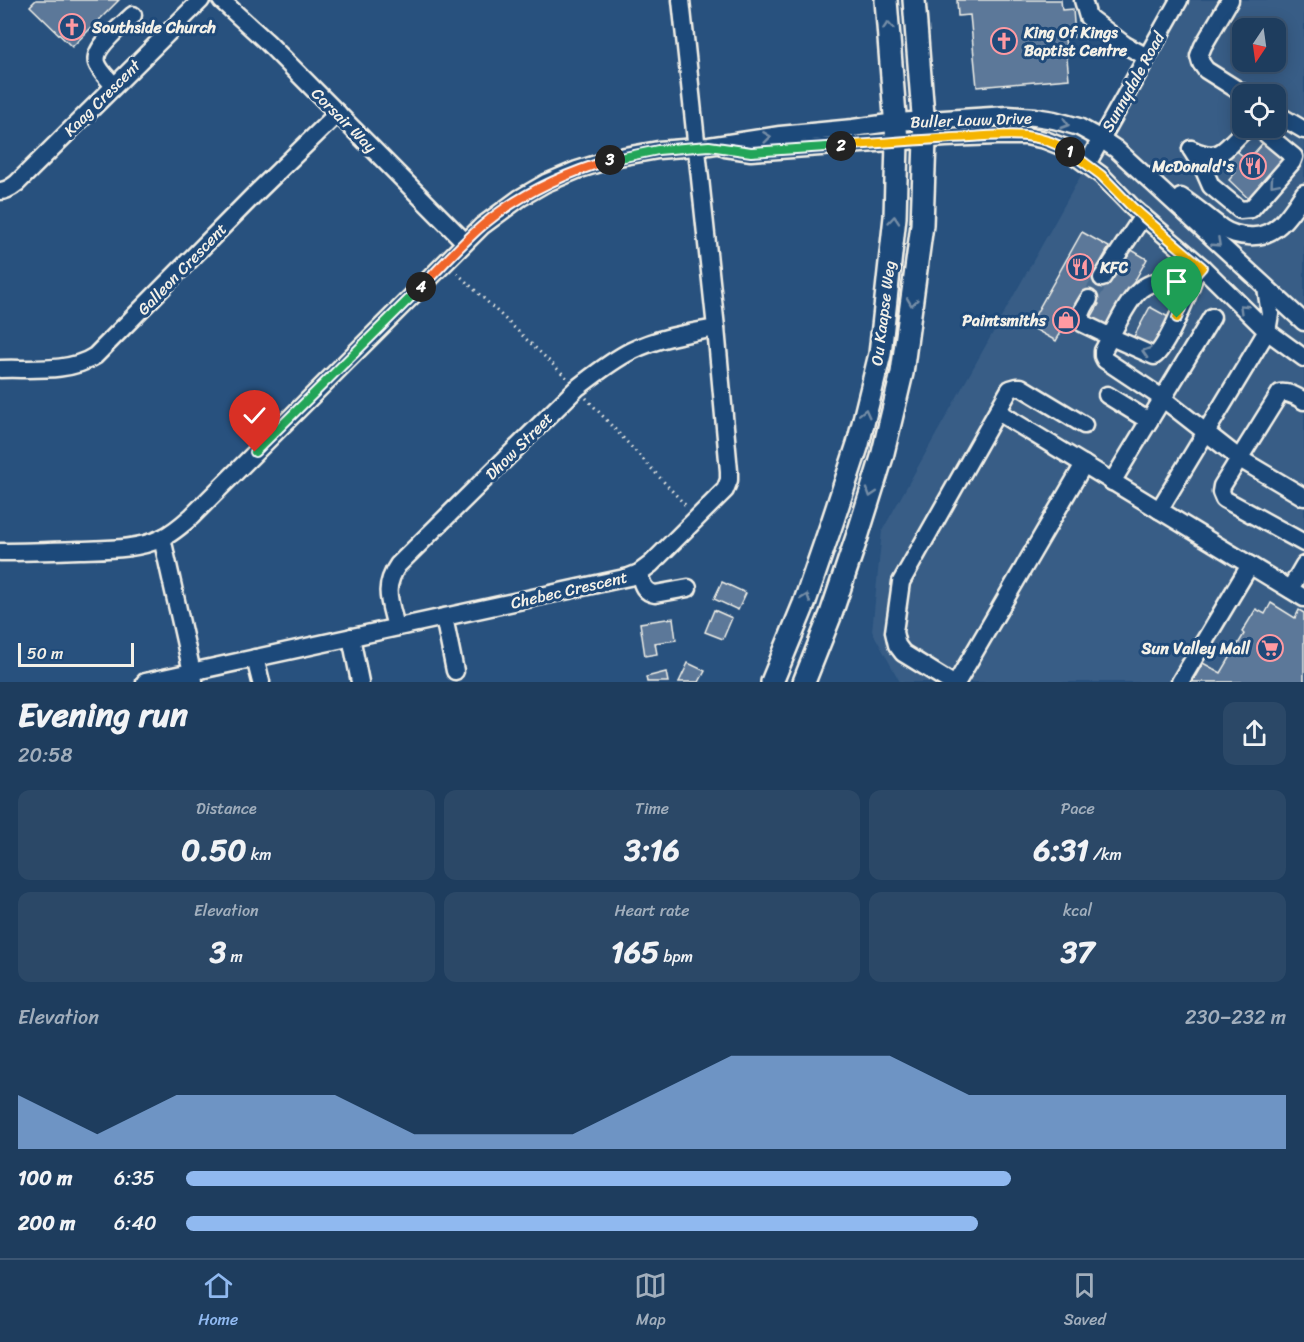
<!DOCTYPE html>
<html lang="en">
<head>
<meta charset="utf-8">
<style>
  :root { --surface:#1e3d5e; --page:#2b4867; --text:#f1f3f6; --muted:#a1aebc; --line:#3c5673; --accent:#90b9f0 }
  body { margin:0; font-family:Sriracha,sans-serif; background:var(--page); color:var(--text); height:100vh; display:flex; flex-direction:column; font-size:22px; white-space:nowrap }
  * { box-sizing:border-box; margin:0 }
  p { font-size:20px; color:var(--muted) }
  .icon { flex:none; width:33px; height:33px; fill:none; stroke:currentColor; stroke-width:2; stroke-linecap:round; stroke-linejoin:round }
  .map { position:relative; height:682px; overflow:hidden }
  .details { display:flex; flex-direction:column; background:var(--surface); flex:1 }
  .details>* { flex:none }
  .needle { width:39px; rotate:193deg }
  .controls { position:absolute; left:1232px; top:18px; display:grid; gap:12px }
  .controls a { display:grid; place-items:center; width:54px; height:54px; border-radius:12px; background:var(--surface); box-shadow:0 3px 15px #0003,0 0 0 2px var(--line); font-size:30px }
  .scale { position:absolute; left:18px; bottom:15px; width:116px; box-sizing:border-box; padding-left:6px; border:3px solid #f4f1e8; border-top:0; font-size:16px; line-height:21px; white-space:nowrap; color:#f4f1e8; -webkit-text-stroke:4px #1f4a7a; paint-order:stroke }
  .pin { position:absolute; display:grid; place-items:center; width:51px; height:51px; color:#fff; margin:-62px -26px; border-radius:50% 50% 50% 0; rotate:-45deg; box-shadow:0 0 6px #0007 }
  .pin .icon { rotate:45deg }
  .km { position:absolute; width:30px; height:30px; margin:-15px; border-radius:50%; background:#222; color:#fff; font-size:16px; line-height:30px; text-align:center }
  .round { display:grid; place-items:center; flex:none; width:63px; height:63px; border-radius:12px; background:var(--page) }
  .headline { display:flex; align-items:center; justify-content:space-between; height:102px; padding:0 18px }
  h1 { font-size:33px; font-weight:700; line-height:45px }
  .figures { display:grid; grid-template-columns:repeat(3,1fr); gap:9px; height:102px; padding:6px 18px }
  .figures div { display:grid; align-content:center; border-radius:12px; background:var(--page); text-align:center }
  .figures b { font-size:30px; font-weight:700 }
  .figures small { font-size:16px; font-weight:400 }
  .figures p { font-size:16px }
  .chart { height:168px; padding:12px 18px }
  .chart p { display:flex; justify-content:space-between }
  .chart svg { width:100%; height:108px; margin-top:6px; fill:var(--accent); opacity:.7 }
  ul { padding:0 18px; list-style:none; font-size:20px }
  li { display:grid; grid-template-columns:96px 72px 1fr; align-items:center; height:45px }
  li i { height:15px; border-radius:8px; background:var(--accent) }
  .tabs { display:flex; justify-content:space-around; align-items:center; height:84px; border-top:2px solid var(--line); background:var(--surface); font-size:16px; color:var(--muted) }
  .tabs a { display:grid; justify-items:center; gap:3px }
  .tabs .selected { color:var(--accent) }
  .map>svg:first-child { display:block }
  .built { fill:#375d86; fill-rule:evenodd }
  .building { fill:#5b7899; stroke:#f4f1e8; stroke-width:1.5 }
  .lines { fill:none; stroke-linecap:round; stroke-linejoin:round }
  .minor-tunnel { stroke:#47698e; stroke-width:16; stroke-dasharray:16 8; stroke-linecap:butt }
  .minor-casing { stroke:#f4f1e8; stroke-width:21 }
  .major-casing { stroke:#f4f1e8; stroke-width:26 }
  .path { stroke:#f4f1e8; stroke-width:3; stroke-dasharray:1.5 4.5; stroke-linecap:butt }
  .minor { stroke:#1f4a7a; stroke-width:16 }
  .major { stroke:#1f4a7a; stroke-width:21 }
  .oneway { stroke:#748da6 }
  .split-1-casing { stroke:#fff; stroke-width:12 }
  .split-2-casing { stroke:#fff; stroke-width:12 }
  .split-3-casing { stroke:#fff; stroke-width:12 }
  .split-4-casing { stroke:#fff; stroke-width:12 }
  .split-5-casing { stroke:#fff; stroke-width:12 }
  .split-1 { stroke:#f5b400; stroke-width:8 }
  .split-2 { stroke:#f5b400; stroke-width:8 }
  .split-3 { stroke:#22a559; stroke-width:8 }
  .split-4 { stroke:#f0652b; stroke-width:8 }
  .split-5 { stroke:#22a559; stroke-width:8 }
  .labels { text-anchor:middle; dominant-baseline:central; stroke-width:6; stroke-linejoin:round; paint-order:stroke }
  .poi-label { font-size:16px; font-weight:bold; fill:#f4f1e8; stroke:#1f4a7a; text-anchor:start }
  .street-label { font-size:16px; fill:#f4f1e8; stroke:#1f4a7a }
</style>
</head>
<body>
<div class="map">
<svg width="1304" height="682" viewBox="0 0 1304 682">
  <rect width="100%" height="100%" fill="#28517e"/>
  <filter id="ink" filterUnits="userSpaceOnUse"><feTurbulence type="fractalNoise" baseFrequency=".0167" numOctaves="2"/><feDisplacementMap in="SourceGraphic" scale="12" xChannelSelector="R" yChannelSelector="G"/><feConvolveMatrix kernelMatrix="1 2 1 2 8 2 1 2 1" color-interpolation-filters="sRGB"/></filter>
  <g filter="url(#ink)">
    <path class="built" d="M1179,0h125v682h-404l-28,-51 10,-100zM1242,28h33v34h-33zM1242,94h33v34h-33z"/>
    <g class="building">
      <path d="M36,0h83l-47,47 -42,-41z"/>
      <path d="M957,0h104l1,10 11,-1 2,28 -10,1 4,41 -92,8 -7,-72 -12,1z"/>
      <path d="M1267,138l24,22 -37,44 -25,-24 7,-8 -13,-9 11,-14 14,11z"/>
      <path d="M1082,232l27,15 -15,27 16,9 20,-34 17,10 -42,74 -17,-10 11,-19 -17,-9 -26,46 -27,-15z"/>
      <path d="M1150,307l22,12 -19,35 -22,-12z"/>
      <path d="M722,582l24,11 -8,17 -24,-11z"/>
      <path d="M1271,603l24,15 4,-8 5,3v69h-112l11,-19 18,10 23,-39 -2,-2 14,-23 9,5z"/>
      <path d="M714,610l18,8 -9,21 -18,-7z"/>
      <path d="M673,618l3,22 -21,3 2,11 -12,2 -5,-33z"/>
      <path d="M688,663l17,8 -6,11h-20z"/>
      <path d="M666,672l2,10h-21l-1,-5z"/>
    </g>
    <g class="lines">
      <path class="minor-tunnel" d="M1089,299l13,-21"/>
      <defs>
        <g id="minor">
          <path d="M221,0l46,42 198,200"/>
          <path d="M1083,0l5,17 37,28 22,12"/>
          <path d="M1230,0l-27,46 -4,10 2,7 5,7 38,24"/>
          <path d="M114,86c-5,-7 -14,-14 -17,-23 -5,-15 26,-38 36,-48"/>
          <path d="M1275,113l29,17"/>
          <path d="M725,148l26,4 195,-14 51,-2h29l19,4 18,7 38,28 31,32 70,60 65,64 37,27"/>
          <path d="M1191,149l13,21 7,16 29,24 11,-1 41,-47 2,-5 -35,-29"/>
          <path d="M1191,149c34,16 34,-5 57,-21"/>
          <path d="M1087,164l92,-164"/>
          <path d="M0,191c6,0 12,-4 17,-8l184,-183"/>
          <path d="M1181,197c14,9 27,21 41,31 7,5 18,8 26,8 28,3 43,-23 56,-43"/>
          <path d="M1202,267l-7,8c-17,3 -36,3 -51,12 -15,8 -32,48 -41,64v5l2,4 57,38 78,61 64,38"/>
          <path d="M1102,278l41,-62"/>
          <path d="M1089,299c-4,7 -11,15 -7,24l29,14 43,19c13,-8 35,-64 41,-81"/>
          <path d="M0,369c31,-1 69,4 95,-13l158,-160 85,-83"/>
          <path d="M1107,395l42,26"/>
          <path d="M1304,401c-8,-5 -15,-9 -24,-8l-58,93 -1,6 3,7 80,44"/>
          <path d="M998,412l306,186"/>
          <path d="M1112,482l100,-165"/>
          <path d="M1159,510l108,-179 3,-17 -4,-26"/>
          <path d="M162,538l32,143"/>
          <path d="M0,552c26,0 53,-1 79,-2 27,-1 58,0 83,-12 11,-5 21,-14 30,-22l290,-290 38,-28 26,-15 31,-13 42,-13 39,-7 51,-4 71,-11 73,-7 43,-6 112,-7 27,2 19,3 25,7 22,12 15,10 188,173"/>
          <path d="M639,573c3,10 4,19 16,21l33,-6"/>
          <path d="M1290,589l14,-24"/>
          <path d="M444,617l11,54"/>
          <path d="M396,627c-6,-25 -14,-39 2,-62l179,-177c17,-13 34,-27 54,-37 26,-13 56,-18 85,-23"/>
          <path d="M351,637l9,45"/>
          <path d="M255,658l6,24"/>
          <path d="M145,682l484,-105 10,-4 12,-9 74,-74 4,-10v-9l-13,-143 -35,-328"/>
          <path d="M950,682l-47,-29 -6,-8 -3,-13 7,-50 109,-193 7,-2h4l63,38"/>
          <path d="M957,682l127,-218"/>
          <path d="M1180,682l70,-117"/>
        </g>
        <g id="major">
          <path d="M772,682l32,-78 29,-84 25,-76 22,-90 15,-137 1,-37 1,-39 -11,-141"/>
          <path d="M804,682l27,-68 27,-80 24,-77 20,-84 20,-148 3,-85 -11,-140"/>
        </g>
      </defs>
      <use href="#minor" class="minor-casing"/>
      <use href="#major" class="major-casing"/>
      <g class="path">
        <path d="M457,273l110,105"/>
        <path d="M586,398l102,110"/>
      </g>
      <use href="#minor" class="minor"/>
      <use href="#major" class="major"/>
    </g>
    <defs><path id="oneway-chevron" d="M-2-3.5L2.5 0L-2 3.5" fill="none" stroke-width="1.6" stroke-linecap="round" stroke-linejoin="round" transform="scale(1.5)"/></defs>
    <g class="oneway">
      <use href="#oneway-chevron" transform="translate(888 26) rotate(-94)"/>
      <use href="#oneway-chevron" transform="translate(1065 124) rotate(16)"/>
      <use href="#oneway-chevron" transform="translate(767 137) rotate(-7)"/>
      <use href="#oneway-chevron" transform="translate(1274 183) rotate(131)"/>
      <use href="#oneway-chevron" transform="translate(894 220) rotate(-85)"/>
      <use href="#oneway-chevron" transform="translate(1217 243) rotate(43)"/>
      <use href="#oneway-chevron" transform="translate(912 302) rotate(98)"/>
      <use href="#oneway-chevron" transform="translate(1243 308) rotate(-136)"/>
      <use href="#oneway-chevron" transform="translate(1146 352) rotate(-162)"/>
      <use href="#oneway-chevron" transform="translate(865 413) rotate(-76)"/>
      <use href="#oneway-chevron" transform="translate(871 493) rotate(108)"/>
      <use href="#oneway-chevron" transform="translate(806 598) rotate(-70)"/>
    </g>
  </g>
  <g class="lines" filter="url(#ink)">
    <defs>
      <path id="split-1" d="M1070,152l31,23 31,32 70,60 -7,8 -18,43"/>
      <path id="split-2" d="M841,146c43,-3 86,-7 130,-9 18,-1 37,-3 55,-1 16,2 31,7 44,16"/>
      <path id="split-3" d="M610,160l48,-10 51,-4 42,6 90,-6"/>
      <path id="split-4" d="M421,287c20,-20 40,-43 62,-62 38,-32 80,-51 127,-65"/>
      <path id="split-5" d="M255,452l166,-165"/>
    </defs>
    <use href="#split-1" class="split-1-casing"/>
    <use href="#split-2" class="split-2-casing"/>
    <use href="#split-3" class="split-3-casing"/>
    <use href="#split-4" class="split-4-casing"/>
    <use href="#split-5" class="split-5-casing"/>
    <use href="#split-1" class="split-1"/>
    <use href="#split-2" class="split-2"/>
    <use href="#split-3" class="split-3"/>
    <use href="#split-4" class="split-4"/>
    <use href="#split-5" class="split-5"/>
  </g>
  <defs>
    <symbol id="church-ring" viewBox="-11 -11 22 22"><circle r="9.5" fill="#1f4a7a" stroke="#ff9aa2" stroke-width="1.5"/><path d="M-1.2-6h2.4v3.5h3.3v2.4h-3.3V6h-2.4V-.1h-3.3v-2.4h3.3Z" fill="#ff9aa2"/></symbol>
    <symbol id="restaurant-ring" viewBox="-11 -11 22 22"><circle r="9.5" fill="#1f4a7a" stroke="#ff9aa2" stroke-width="1.5"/><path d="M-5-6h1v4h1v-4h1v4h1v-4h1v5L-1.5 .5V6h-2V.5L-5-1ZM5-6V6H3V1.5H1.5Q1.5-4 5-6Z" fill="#ff9aa2"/></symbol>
    <symbol id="shop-ring" viewBox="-11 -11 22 22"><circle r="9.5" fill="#1f4a7a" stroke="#ff9aa2" stroke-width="1.5"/><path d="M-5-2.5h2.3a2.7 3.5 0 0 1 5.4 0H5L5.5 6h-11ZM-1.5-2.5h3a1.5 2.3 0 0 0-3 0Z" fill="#ff9aa2"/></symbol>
    <symbol id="supermarket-ring" viewBox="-11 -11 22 22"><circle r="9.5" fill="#1f4a7a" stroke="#ff9aa2" stroke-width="1.5"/><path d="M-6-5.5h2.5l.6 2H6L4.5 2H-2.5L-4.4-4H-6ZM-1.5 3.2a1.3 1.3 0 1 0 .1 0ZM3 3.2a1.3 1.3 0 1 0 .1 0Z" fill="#ff9aa2"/></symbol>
  </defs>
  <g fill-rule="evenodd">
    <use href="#church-ring" x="57" y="12" width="30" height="30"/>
    <use href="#church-ring" x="989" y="26" width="30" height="30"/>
    <use href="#restaurant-ring" x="1238" y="151" width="30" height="30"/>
    <use href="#restaurant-ring" x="1065" y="252" width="30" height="30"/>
    <use href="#shop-ring" x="1051" y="305" width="30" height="30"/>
    <use href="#supermarket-ring" x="1255" y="633" width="30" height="30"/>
  </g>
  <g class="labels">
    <g class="poi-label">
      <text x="92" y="27">Southside Church</text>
      <text x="1024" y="32">King Of Kings<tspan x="1024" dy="18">Baptist Centre</tspan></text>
      <text x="1234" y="166" text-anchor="end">McDonald's</text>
      <text x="1100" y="267">KFC</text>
      <text x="1046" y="320" text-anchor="end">Paintsmiths</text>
      <text x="1250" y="648" text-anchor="end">Sun Valley Mall</text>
    </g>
    <g class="street-label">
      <text transform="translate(1133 82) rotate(-61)">Sunnydale Road</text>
      <text transform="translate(102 98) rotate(-45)">Kaag Crescent</text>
      <text transform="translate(344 120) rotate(45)">Corsair Way</text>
      <text transform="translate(971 120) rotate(-2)">Buller Louw Drive</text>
      <text transform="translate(182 269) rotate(-46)">Galleon Crescent</text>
      <text transform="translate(883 313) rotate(-83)">Ou Kaapse Weg</text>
      <text transform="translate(519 446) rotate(-45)">Dhow Street</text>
      <text transform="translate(569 590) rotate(-13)">Chebec Crescent</text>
    </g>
  </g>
</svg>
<div class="controls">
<a><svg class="needle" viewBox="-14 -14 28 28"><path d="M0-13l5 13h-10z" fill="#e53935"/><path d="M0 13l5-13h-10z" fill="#a1aebc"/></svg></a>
<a><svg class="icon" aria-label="locate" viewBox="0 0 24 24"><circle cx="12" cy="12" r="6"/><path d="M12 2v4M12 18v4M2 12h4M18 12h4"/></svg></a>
</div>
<div class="scale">50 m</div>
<div class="pin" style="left:1177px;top:318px;background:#1e9e55"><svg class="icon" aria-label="arrive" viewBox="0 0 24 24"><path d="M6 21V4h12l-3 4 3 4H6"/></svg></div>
<div class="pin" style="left:255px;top:452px;background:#d93025"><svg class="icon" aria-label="check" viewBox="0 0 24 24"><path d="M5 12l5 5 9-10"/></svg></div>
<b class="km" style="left:1070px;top:152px">1</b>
<b class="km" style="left:841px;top:146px">2</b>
<b class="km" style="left:610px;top:160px">3</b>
<b class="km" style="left:421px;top:287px">4</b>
</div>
<section class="details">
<div class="headline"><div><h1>Evening run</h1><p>20:58</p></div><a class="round"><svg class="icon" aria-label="share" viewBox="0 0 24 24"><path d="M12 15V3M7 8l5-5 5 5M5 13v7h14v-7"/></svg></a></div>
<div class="figures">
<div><p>Distance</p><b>0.50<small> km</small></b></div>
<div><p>Time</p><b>3:16</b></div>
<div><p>Pace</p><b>6:31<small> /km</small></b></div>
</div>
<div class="figures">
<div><p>Elevation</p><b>3<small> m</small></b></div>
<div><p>Heart rate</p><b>165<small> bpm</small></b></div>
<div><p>kcal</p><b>37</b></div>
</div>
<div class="chart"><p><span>Elevation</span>230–232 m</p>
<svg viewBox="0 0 160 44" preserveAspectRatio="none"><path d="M0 44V22L10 38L20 22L30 22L40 22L50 38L60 38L70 38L80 22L90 6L100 6L110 6L120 22L130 22L140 22L150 22L160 22V44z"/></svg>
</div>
<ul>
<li><b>100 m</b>6:35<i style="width:75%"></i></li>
<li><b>200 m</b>6:40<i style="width:72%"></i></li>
</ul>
</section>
<nav class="tabs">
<a class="selected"><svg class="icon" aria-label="home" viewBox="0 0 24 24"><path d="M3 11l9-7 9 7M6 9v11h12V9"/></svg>Home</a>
<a><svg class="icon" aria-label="map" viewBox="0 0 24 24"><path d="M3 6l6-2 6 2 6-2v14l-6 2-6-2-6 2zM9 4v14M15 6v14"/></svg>Map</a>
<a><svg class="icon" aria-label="saved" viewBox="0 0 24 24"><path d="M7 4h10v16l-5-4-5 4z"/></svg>Saved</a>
</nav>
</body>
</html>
